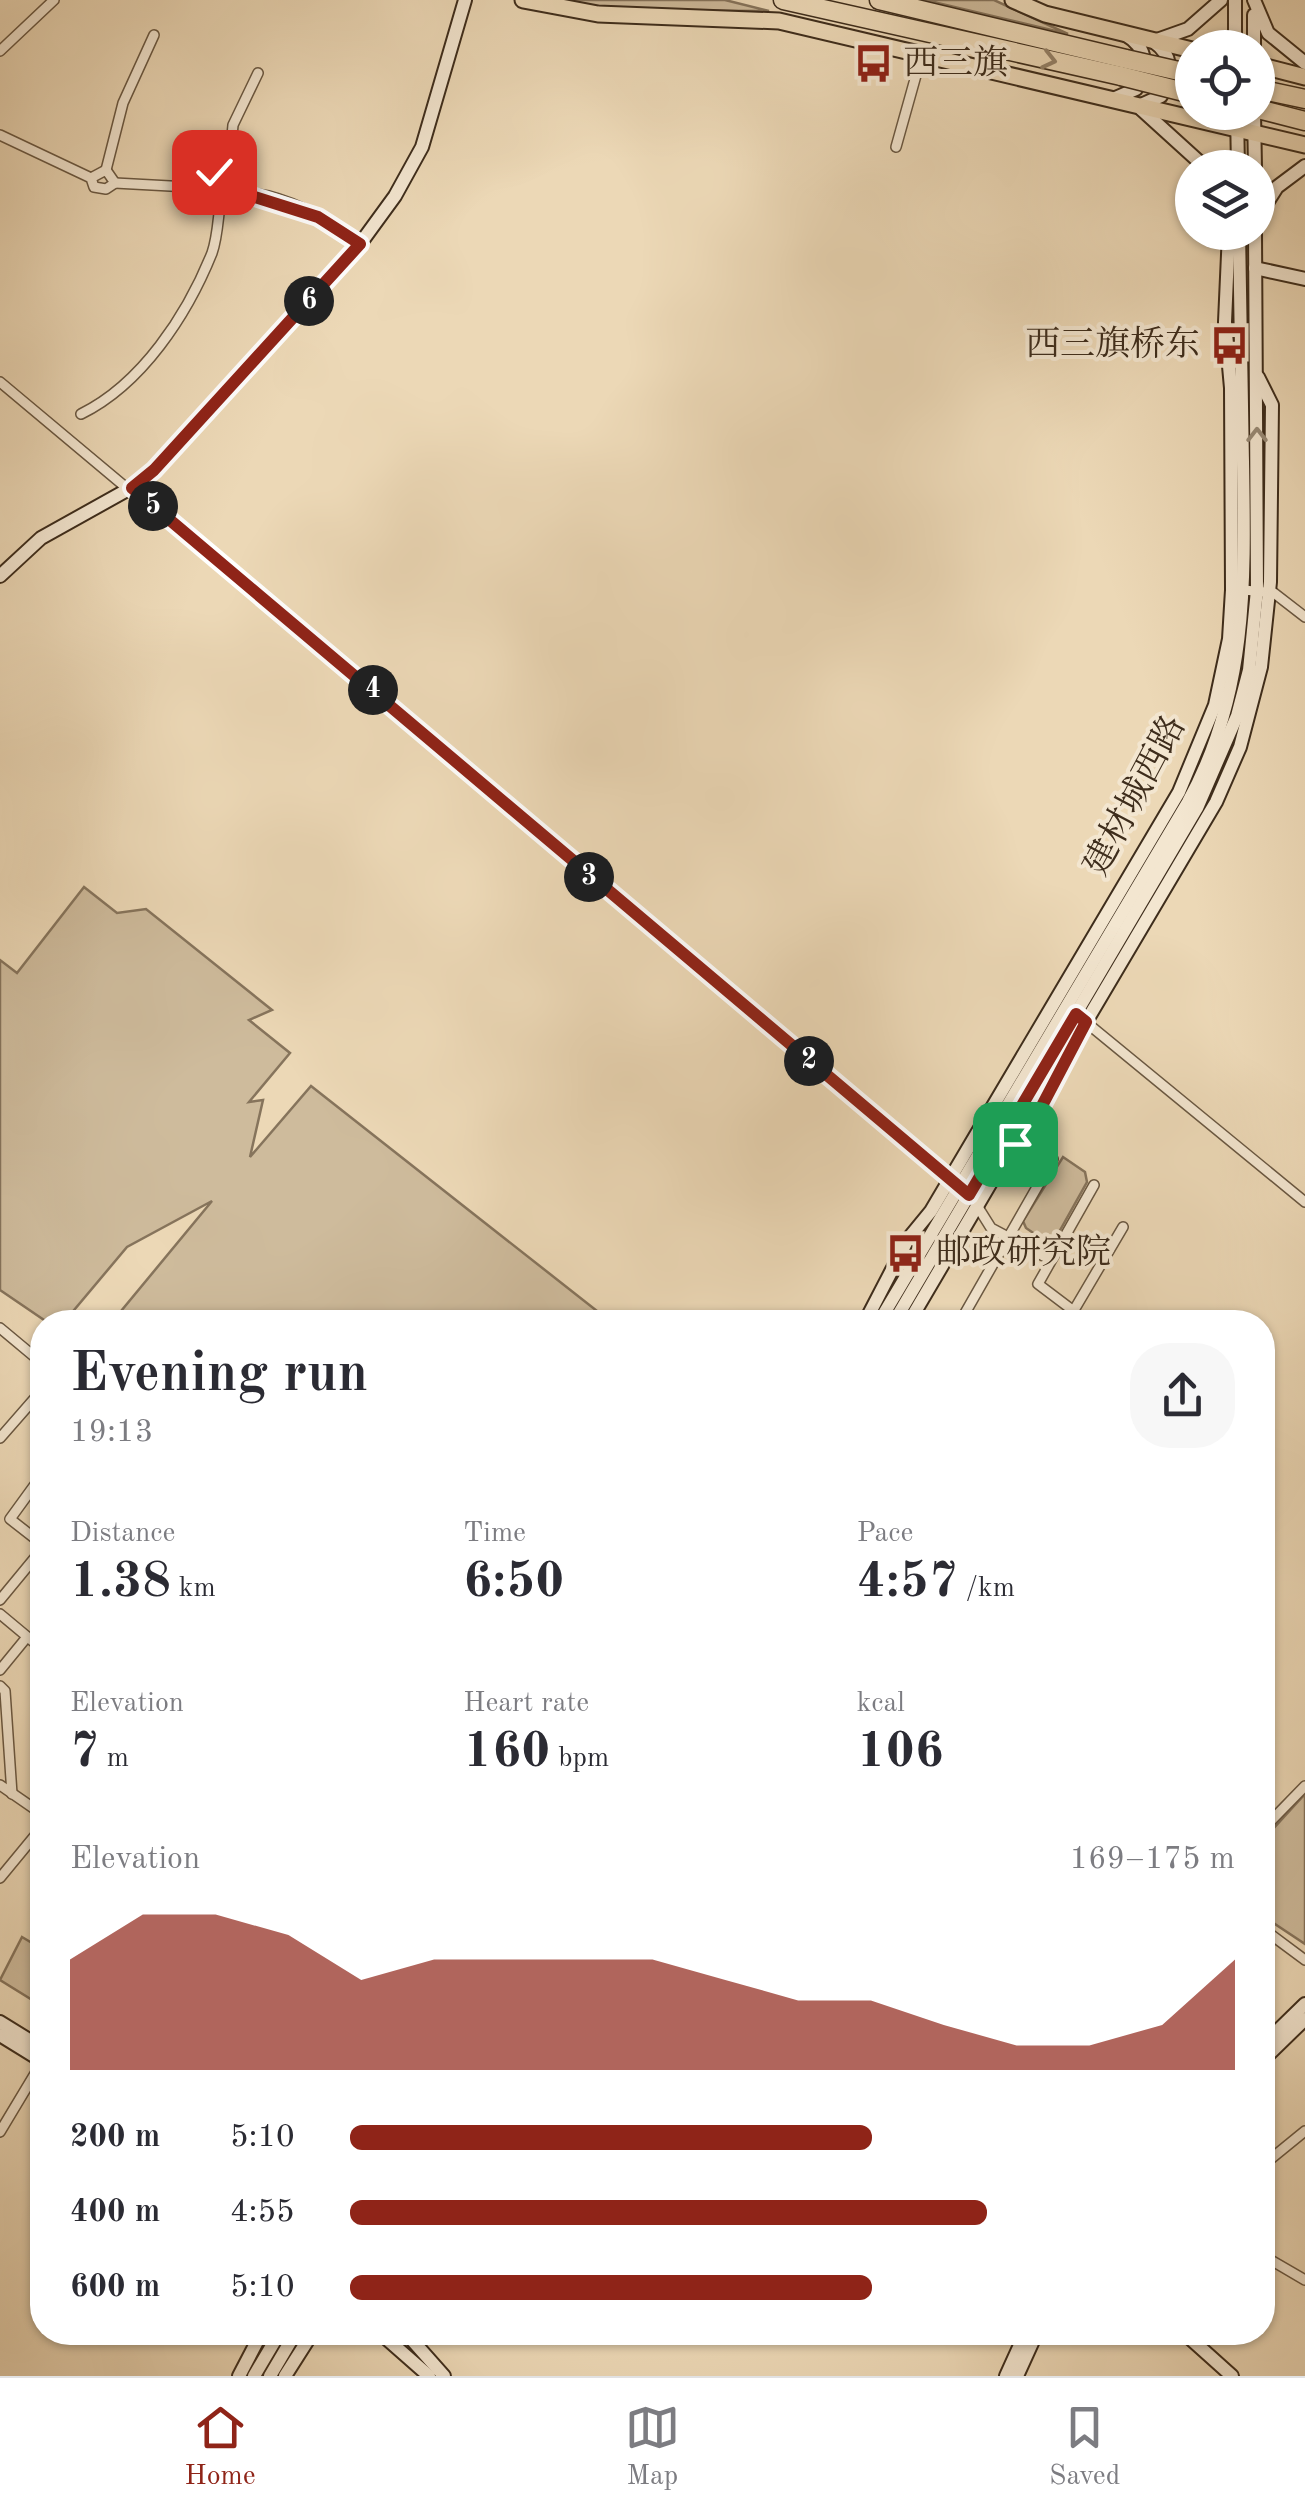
<!DOCTYPE html>
<html lang="en">
<head>
<meta charset="utf-8">
<style>
  :root { --surface:#fff; --page:#f7f7f7; --text:#2b2b33; --muted:#7c7c81; --line:#e1e1e2; --accent:#8f2418 }
  body { margin:0; font-family:"Old Standard TT","Noto Serif SC",serif; background:var(--page); color:var(--text); height:100vh; display:flex; flex-direction:column; font-size:38px; white-space:nowrap }
  * { box-sizing:border-box; margin:0 }
  p { font-size:32px; color:var(--muted) }
  .icon { flex:none; width:55px; height:55px; fill:none; stroke:currentColor; stroke-width:2; stroke-linecap:round; stroke-linejoin:round }
  .map { position:relative; flex:1; overflow:hidden }
  .panel { position:absolute; left:30px; top:1310px; width:1245px; height:1035px; display:flex; flex-direction:column; background:var(--surface); border-radius:40px; box-shadow:0 2px 8px #0004 }
  .panel>* { flex:none }
  .buttons { position:absolute; left:1175px; top:30px; display:grid; gap:20px }
  .buttons a { display:grid; place-items:center; width:100px; height:100px; border-radius:50%; background:var(--surface); box-shadow:0 2px 8px #0004; font-size:50px }
  .pin { position:absolute; display:grid; place-items:center; width:85px; height:85px; color:#fff; margin:-42px; border-radius:20px; box-shadow:0 5px 15px #0006 }
  .km { position:absolute; width:50px; height:50px; margin:-25px; border-radius:50%; background:#222; color:#fff; font-size:28px; line-height:50px; text-align:center }
  .round { display:grid; place-items:center; flex:none; width:105px; height:105px; border-radius:40px; background:var(--page) }
  .summary { display:flex; align-items:center; justify-content:space-between; height:170px; padding:0 40px }
  h1 { font-size:55px; font-weight:600; line-height:75px }
  .metrics { display:grid; grid-template-columns:repeat(3,1fr); gap:15px; height:170px; padding:10px 40px }
  .metrics div { display:grid; align-content:center }
  .metrics b { font-size:50px; font-weight:600 }
  .metrics small { font-size:28px; font-weight:400 }
  .metrics p { font-size:28px }
  .chart { height:280px; padding:20px 40px }
  .chart p { display:flex; justify-content:space-between }
  .chart svg { width:100%; height:180px; margin-top:10px; fill:var(--accent); opacity:.7 }
  ul { padding:0 40px; list-style:none; font-size:32px }
  li { display:grid; grid-template-columns:160px 120px 1fr; align-items:center; height:75px }
  li i { height:25px; border-radius:12px; background:var(--accent) }
  .tabs { display:flex; justify-content:space-around; align-items:center; height:140px; border-top:2px solid var(--line); background:var(--surface); font-size:28px; color:var(--muted) }
  .tabs a { display:grid; justify-items:center; gap:5px }
  .tabs .current { color:var(--accent) }
  .map>svg:first-child { display:block }
  .green { fill:#cebb9c; stroke:#86745c; stroke-width:2.5 }
  .lines { fill:none; stroke-linecap:round; stroke-linejoin:round }
  .street-casing { stroke:#6a5842; stroke-width:12 }
  .secondary-casing { stroke:#3e2d1c; stroke-width:16 }
  .primary-casing { stroke:#3e2d1c; stroke-width:19 }
  .highway-casing { stroke:#3e2d1c; stroke-width:21 }
  .street { stroke:#f3e6d0; stroke-width:9 }
  .secondary { stroke:#f3e6d0; stroke-width:12 }
  .primary { stroke:#ecd8b6; stroke-width:15 }
  .highway { stroke:#ecd8b6; stroke-width:18 }
  .highway-bridge-casing { stroke:#3e2d1c; stroke-width:21; stroke-linecap:butt }
  .highway-bridge { stroke:#ecd8b6; stroke-width:18 }
  .oneway { stroke:#958269 }
  .oneway2 { stroke:#988a76 }
  .route-casing { stroke:#fff; stroke-width:20 }
  .route { stroke:#8f2418; stroke-width:12 }
  .labels { text-anchor:middle; dominant-baseline:central; stroke-width:8; stroke-linejoin:round; paint-order:stroke }
  .poi-label { font-size:35px; fill:#3e2d1c; stroke:#f3e6d0; text-anchor:start }
  .street-label { font-size:35px; fill:#3e2d1c; stroke:#f3e6d0 }
</style>
</head>
<body>
<div class="map">
<svg width="1305" height="2376" viewBox="0 0 1305 2376">
  <rect width="100%" height="100%" fill="#ecd8b6"/>
  <filter id="stains"><feTurbulence type="fractalNoise" baseFrequency=".002" numOctaves="4"/><feColorMatrix values="0 0 0 0 .2 0 0 0 0 .09 0 0 0 0 .02 0 0 0 .5 -.17"/></filter>
  <radialGradient id="worn" r=".72"><stop offset=".6" stop-color="#630" stop-opacity="0"/><stop offset="1" stop-color="#630" stop-opacity=".3"/></radialGradient>
  <g class="green">
    <path d="M547,0h178l44,11 -151,-1z"/>
    <path d="M925,0h69l74,34z"/>
    <path d="M84,887l33,26 29,-4 126,101 -23,10 41,33 -41,49 14,-2 -13,57 61,-71 300,236h-499l100,-121 -85,46 -63,75h-17l-47,-32v-330l17,13z"/>
    <path d="M1063,1157l22,15 2,10 -33,59 -6,2 -22,-15 -3,-7z"/>
    <path d="M1305,1794v150l-42,-28 -1,-75z"/>
    <path d="M22,1937l20,12v57l-42,-26z"/>
  </g>
  <g class="lines">
    <defs>
      <g id="street">
        <path d="M0,51l54,-51"/>
        <path d="M0,135l91,43 3,9 12,2 9,-6 -9,-13 -15,8"/>
        <path d="M896,147l26,-93"/>
        <path d="M229,169l4,-44 25,-52"/>
        <path d="M106,170l17,-67 31,-68"/>
        <path d="M115,183l92,5"/>
        <path d="M239,192l3,-9 -13,-14 -8,-1 -13,12 -1,8 14,10c8,0 15,-5 22,-5 39,0 88,27 117,51"/>
        <path d="M0,382l952,797"/>
        <path d="M81,414c61,-30 106,-99 131,-161 6,-17 6,-37 9,-55"/>
        <path d="M1244,590l30,3 31,24"/>
        <path d="M1076,1014l229,188"/>
        <path d="M976,1204l15,24 60,32"/>
        <path d="M1075,1312l-37,-28 56,-99"/>
        <path d="M960,1322l93,-163"/>
        <path d="M1067,1322l56,-95"/>
        <path d="M0,1328l42,35"/>
        <path d="M0,1438l42,-48"/>
        <path d="M42,1475l-32,44 32,25"/>
        <path d="M0,1600l42,-51"/>
        <path d="M0,1614l42,35"/>
        <path d="M0,1670l27,-33"/>
        <path d="M0,1686l5,5 7,103"/>
        <path d="M0,1785l42,29"/>
        <path d="M1262,1830l43,-44"/>
        <path d="M0,1878l42,-51"/>
        <path d="M1262,1928l43,32"/>
        <path d="M0,2132l42,-70"/>
        <path d="M1262,2166l43,-35"/>
        <path d="M1262,2255l43,25"/>
      </g>
      <g id="secondary">
        <path d="M1235,0v48"/>
        <path d="M1254,0l14,33 37,30"/>
        <path d="M1254,15v33"/>
        <path d="M1157,40l31,-11 33,-29"/>
        <path d="M1113,99l23,-10c12,-21 12,-41 -10,-54"/>
        <path d="M1141,105l20,-9c11,-21 13,-40 -7,-54"/>
        <path d="M1141,109l65,59"/>
        <path d="M1237,112l1,56"/>
        <path d="M1254,112l1,56"/>
        <path d="M1258,217l19,-30 28,-21"/>
        <path d="M1255,268l50,11"/>
        <path d="M0,576l41,-38 104,-58 215,-236 35,-48 27,-49 43,-147"/>
        <path d="M865,1322l43,-83 23,-28 248,-419 36,-87 14,-66 3,-49 -1,-202 -6,-66 4,-90"/>
        <path d="M879,1322l309,-520c60,-109 57,-221 55,-341 -2,-76 -3,-152 -4,-229"/>
        <path d="M894,1322l303,-514 40,-92 12,-46 8,-80 -2,-358"/>
        <path d="M909,1322l101,-172 24,-29 30,-62 152,-257 24,-55 21,-80 9,-85 2,-177 -14,-28"/>
        <path d="M0,2022l42,26"/>
        <path d="M0,2035l42,26"/>
        <path d="M1262,2046l43,-42"/>
        <path d="M1262,2061l43,-42"/>
        <path d="M379,2332l50,44"/>
        <path d="M405,2332l39,44"/>
        <path d="M1183,2332l49,44"/>
        <path d="M239,2376l23,-44"/>
        <path d="M254,2376l26,-44"/>
        <path d="M270,2376l26,-44"/>
        <path d="M285,2376l28,-44"/>
        <path d="M1006,2376l20,-44"/>
        <path d="M1017,2376l20,-44"/>
      </g>
      <g id="primary">
        <path d="M523,0l75,14 181,7 526,124"/>
        <path d="M1013,0l32,14 147,36"/>
        <path d="M1258,65l47,12"/>
      </g>
      <g id="highway">
        <path d="M783,0l338,76"/>
        <path d="M879,0l247,59"/>
        <path d="M1258,89l47,10"/>
        <path d="M1258,109l47,12"/>
      </g>
    </defs>
    <use href="#street" class="street-casing"/>
    <use href="#secondary" class="secondary-casing"/>
    <use href="#primary" class="primary-casing"/>
    <use href="#highway" class="highway-casing"/>
    <use href="#street" class="street"/>
    <use href="#secondary" class="secondary"/>
    <use href="#primary" class="primary"/>
    <use href="#highway" class="highway"/>
    <defs>
      <g id="highway-bridge">
        <path d="M1126,59l66,15"/>
        <path d="M1121,76l71,18"/>
      </g>
    </defs>
    <use href="#highway-bridge" class="highway-bridge-casing"/>
    <use href="#highway-bridge" class="highway-bridge"/>
  </g>
  <defs><path id="oneway-chevron" d="M-2-3.5L2.5 0L-2 3.5" fill="none" stroke-width="1.6" stroke-linecap="round" stroke-linejoin="round" transform="scale(2.5)"/></defs>
  <use class="oneway" href="#oneway-chevron" transform="translate(1049 60) rotate(13)"/>
  <use class="oneway2" href="#oneway-chevron" transform="translate(1257 435) rotate(-90)"/>
  <g class="lines">
    <defs>
      <path id="route" d="M214,172l14,-4 14,15 -3,9 79,25 42,27 -206,226 -22,18 837,707 107,-181 10,8 -52,99 -19,23"/>
    </defs>
    <use href="#route" class="route-casing"/>
    <use href="#route" class="route"/>
  </g>
  <defs>
    <symbol id="bus-bare" viewBox="-9 -9 18 18"><path d="M-5-6H5V4H4V6H2V4H-2V6H-4V4H-5ZM-3.5-4V0h7V-4ZM-3.5 1.2v1.5H-2V1.2ZM2 1.2v1.5H3.5V1.2Z" fill="#8f2418" stroke="#f3e6d0" stroke-width="2.5" paint-order="stroke"/></symbol>
  </defs>
  <g fill-rule="evenodd">
    <use href="#bus-bare" x="846" y="36" width="55" height="55"/>
    <use href="#bus-bare" x="1202" y="318" width="55" height="55"/>
    <use href="#bus-bare" x="878" y="1226" width="55" height="55"/>
  </g>
  <g class="labels">
    <g class="poi-label">
      <text x="903" y="64">西三旗</text>
      <text x="1200" y="345" text-anchor="end">西三旗桥东</text>
      <text x="936" y="1253">邮政研究院</text>
    </g>
    <g class="street-label">
      <text transform="translate(1136 796) rotate(-62)">建材城西路</text>
    </g>
  </g>
  <rect width="100%" height="100%" filter="url(#stains)"/>
  <rect width="100%" height="100%" fill="url(#worn)"/>
</svg>
<div class="buttons">
<a><svg class="icon" aria-label="locate" viewBox="0 0 24 24"><circle cx="12" cy="12" r="6"/><path d="M12 2v4M12 18v4M2 12h4M18 12h4"/></svg></a>
<a><svg class="icon" aria-label="layers" viewBox="0 0 24 24"><path d="M12 4l9 5-9 5-9-5zM3 14l9 5 9-5"/></svg></a>
</div>
<div class="pin" style="left:1015px;top:1144px;background:#1e9e55"><svg class="icon" aria-label="arrive" viewBox="0 0 24 24"><path d="M6 21V4h12l-3 4 3 4H6"/></svg></div>
<div class="pin" style="left:214px;top:172px;background:#d93025"><svg class="icon" aria-label="check" viewBox="0 0 24 24"><path d="M5 12l5 5 9-10"/></svg></div>
<b class="km" style="left:809px;top:1061px">2</b>
<b class="km" style="left:589px;top:877px">3</b>
<b class="km" style="left:373px;top:690px">4</b>
<b class="km" style="left:153px;top:506px">5</b>
<b class="km" style="left:309px;top:301px">6</b>
<section class="panel">
<div class="summary"><div><h1>Evening run</h1><p>19:13</p></div><a class="round"><svg class="icon" aria-label="share" viewBox="0 0 24 24"><path d="M12 15V3M7 8l5-5 5 5M5 13v7h14v-7"/></svg></a></div>
<div class="metrics">
<div><p>Distance</p><b>1.38<small> km</small></b></div>
<div><p>Time</p><b>6:50</b></div>
<div><p>Pace</p><b>4:57<small> /km</small></b></div>
</div>
<div class="metrics">
<div><p>Elevation</p><b>7<small> m</small></b></div>
<div><p>Heart rate</p><b>160<small> bpm</small></b></div>
<div><p>kcal</p><b>106</b></div>
</div>
<div class="chart"><p><span>Elevation</span>169–175 m</p>
<svg viewBox="0 0 160 44" preserveAspectRatio="none"><path d="M0 44V17L10 6L20 6L30 11L40 22L50 17L60 17L70 17L80 17L90 22L100 27L110 27L120 33L130 38L140 38L150 33L160 17V44z"/></svg>
</div>
<ul>
<li><b>200 m</b>5:10<i style="width:59%"></i></li>
<li><b>400 m</b>4:55<i style="width:72%"></i></li>
<li><b>600 m</b>5:10<i style="width:59%"></i></li>
</ul>
</section>
</div>
<nav class="tabs">
<a class="current"><svg class="icon" aria-label="home" viewBox="0 0 24 24"><path d="M3 11l9-7 9 7M6 9v11h12V9"/></svg>Home</a>
<a><svg class="icon" aria-label="map" viewBox="0 0 24 24"><path d="M3 6l6-2 6 2 6-2v14l-6 2-6-2-6 2zM9 4v14M15 6v14"/></svg>Map</a>
<a><svg class="icon" aria-label="saved" viewBox="0 0 24 24"><path d="M7 4h10v16l-5-4-5 4z"/></svg>Saved</a>
</nav>
</body>
</html>
